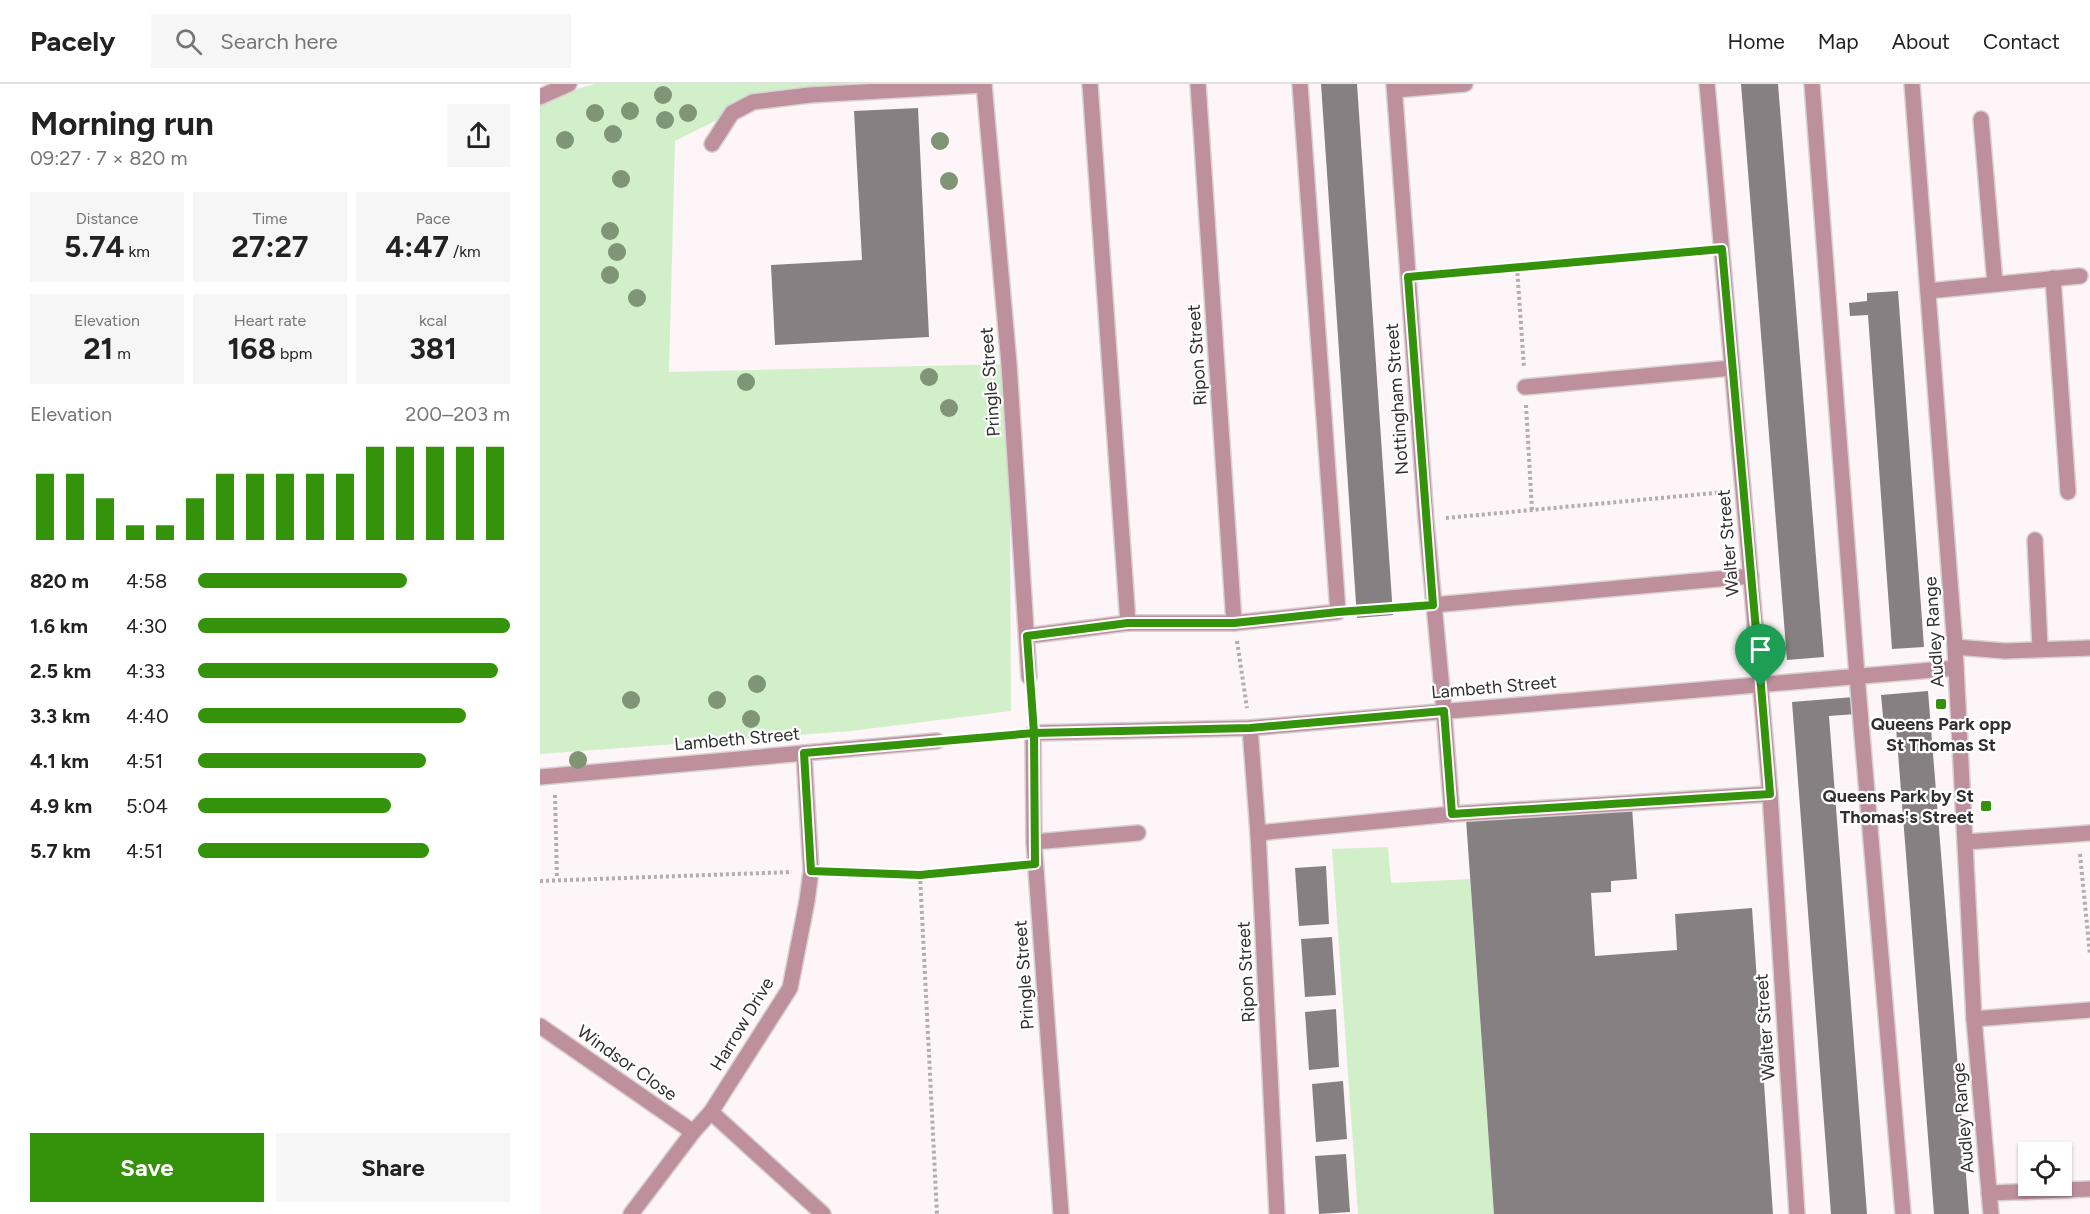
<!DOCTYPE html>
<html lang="en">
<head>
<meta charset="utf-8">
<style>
  :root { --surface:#fff; --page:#f6f6f6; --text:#222; --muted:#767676; --line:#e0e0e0; --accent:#34920b }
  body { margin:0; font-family:Figtree,sans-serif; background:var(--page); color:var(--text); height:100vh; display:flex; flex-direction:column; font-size:22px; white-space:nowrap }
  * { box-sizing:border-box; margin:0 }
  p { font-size:20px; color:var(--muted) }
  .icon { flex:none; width:33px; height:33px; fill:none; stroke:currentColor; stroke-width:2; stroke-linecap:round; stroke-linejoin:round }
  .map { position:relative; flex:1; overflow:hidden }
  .sheet { display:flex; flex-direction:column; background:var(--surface); width:540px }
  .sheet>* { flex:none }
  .fabs { position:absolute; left:1478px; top:1058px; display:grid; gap:12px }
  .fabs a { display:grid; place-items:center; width:54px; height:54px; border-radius:0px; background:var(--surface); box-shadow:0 2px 4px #0004; font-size:30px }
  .pin { position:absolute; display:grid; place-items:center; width:51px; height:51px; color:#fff; margin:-62px -26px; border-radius:50% 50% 50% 0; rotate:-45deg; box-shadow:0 0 6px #0007 }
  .pin .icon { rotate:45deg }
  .round { display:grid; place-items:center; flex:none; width:63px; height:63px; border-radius:0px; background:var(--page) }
  .headline { display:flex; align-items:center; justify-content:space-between; height:102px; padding:0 30px }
  h1 { font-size:33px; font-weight:700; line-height:45px }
  .metrics { display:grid; grid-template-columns:repeat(3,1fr); gap:9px; height:102px; padding:6px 30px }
  .metrics div { display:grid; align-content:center; border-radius:0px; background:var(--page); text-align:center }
  .metrics b { font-size:30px; font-weight:700 }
  .metrics small { font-size:16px; font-weight:400 }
  .metrics p { font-size:16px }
  .chart { height:168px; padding:12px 30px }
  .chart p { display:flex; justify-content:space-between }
  .chart svg { width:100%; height:108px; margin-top:6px; stroke:var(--accent); stroke-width:6 }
  .primary-button { display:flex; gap:12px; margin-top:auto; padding:12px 30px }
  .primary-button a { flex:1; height:69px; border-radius:0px; background:var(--accent); color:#fff; font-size:24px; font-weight:700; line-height:69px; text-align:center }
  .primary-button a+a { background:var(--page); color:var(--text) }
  ul { padding:0 30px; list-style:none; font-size:20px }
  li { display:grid; grid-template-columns:96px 72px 1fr; align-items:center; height:45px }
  li i { height:15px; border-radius:8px; background:var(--accent) }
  header { display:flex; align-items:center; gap:36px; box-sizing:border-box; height:84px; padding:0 30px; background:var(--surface); border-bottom:2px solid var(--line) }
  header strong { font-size:28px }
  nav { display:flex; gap:33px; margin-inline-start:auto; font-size:21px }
  .search { width:420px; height:54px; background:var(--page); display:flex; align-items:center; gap:15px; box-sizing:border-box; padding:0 21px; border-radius:0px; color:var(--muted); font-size:22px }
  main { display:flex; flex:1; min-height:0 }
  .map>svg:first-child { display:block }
  .green { fill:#d1efc9 }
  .building { fill:#878082 }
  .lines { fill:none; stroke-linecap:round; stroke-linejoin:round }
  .minor-casing { stroke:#d8d1d3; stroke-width:18 }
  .path { stroke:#b3adae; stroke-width:4; stroke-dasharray:3 3; stroke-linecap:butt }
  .minor { stroke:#be8f9d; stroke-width:15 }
  .tree { fill:#809575 }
  .route-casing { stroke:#fff; stroke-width:12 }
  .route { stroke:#34920b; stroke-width:8 }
  .poi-dot { fill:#34920b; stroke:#fff; stroke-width:2 }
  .labels { text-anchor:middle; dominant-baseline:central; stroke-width:4.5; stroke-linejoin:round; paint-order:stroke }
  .street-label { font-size:18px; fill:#312f2f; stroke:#fff }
  .poi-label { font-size:18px; font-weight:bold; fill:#312f2f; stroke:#fff }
</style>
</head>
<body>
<header>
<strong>Pacely</strong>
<div class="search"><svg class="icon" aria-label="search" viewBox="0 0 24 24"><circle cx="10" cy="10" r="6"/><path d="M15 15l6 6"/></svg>Search here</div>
<nav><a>Home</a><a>Map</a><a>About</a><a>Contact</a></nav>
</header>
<main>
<section class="sheet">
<div class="headline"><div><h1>Morning run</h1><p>09:27 · 7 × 820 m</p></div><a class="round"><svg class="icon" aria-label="share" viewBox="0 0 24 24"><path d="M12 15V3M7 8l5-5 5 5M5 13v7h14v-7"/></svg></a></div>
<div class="metrics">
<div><p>Distance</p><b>5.74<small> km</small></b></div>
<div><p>Time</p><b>27:27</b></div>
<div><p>Pace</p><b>4:47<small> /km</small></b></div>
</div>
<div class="metrics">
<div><p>Elevation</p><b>21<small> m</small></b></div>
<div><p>Heart rate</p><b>168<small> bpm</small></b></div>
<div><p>kcal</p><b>381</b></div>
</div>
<div class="chart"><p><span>Elevation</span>200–203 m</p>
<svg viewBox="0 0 160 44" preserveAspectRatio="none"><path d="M5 44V17M15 44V17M25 44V27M35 44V38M45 44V38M55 44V27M65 44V17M75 44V17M85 44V17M95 44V17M105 44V17M115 44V6M125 44V6M135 44V6M145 44V6M155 44V6"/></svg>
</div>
<ul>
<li><b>820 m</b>4:58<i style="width:67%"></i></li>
<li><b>1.6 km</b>4:30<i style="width:100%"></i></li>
<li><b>2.5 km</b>4:33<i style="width:96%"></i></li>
<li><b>3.3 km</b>4:40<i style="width:86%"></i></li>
<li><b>4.1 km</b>4:51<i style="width:73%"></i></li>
<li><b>4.9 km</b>5:04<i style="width:62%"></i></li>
<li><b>5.7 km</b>4:51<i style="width:74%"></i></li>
</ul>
<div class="primary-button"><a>Save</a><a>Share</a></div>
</section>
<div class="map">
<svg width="1550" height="1130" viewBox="0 0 1550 1130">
  <rect width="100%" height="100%" fill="#fdf5f7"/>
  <g class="green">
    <path d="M55,0h389l-231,18 -78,39 -6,231 340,-8 2,347 -160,20 -311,23v-655z"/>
    <path d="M848,763l3,36 79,-4 24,335h-136l-26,-365z"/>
  </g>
  <g class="building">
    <path d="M781,0h36l36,531 -36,3z"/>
    <path d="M1201,0h37l46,573 -37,3z"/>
    <path d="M378,24l11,229 -154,8 -4,-80 91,-5 -8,-149z"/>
    <path d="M1358,207l26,356 -32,2 -24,-334 -18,1 -1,-13 18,-2v-8z"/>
    <path d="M1388,607l24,300 17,223h-35l-38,-487 -12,1 -3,-33z"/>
    <path d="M1314,613l2,17 -27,2 38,498h-36l-39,-512z"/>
    <path d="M1092,723l5,72 -26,2v11l-20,1 4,63 82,-6 -2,-36 77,-6 21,306h-279l-28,-395z"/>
    <path d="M786,782l3,58 -30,2 -4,-58z"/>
    <path d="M792,853l4,58 -31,2 -4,-58z"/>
    <path d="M796,925l3,58 -30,3 -4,-58z"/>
    <path d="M803,997l4,58 -31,3 -4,-58z"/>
    <path d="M806,1070l4,58 -31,2 -4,-58z"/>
  </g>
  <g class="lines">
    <defs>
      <g id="minor">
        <path d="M444,0l25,280 20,313"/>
        <path d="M550,0l38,539"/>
        <path d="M658,0l36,539"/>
        <path d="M854,0l32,436 18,191 8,103"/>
        <path d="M1167,0l63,710 27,420"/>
        <path d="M1272,0l45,592 46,538"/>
        <path d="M1372,0l43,563 19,372 17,195"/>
        <path d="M855,6l70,-6"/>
        <path d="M0,13l29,-13"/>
        <path d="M1441,35l14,165"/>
        <path d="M172,60l20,-31 21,-11 57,-7 174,-10"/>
        <path d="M1513,194l15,214"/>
        <path d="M1388,207l152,-15"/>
        <path d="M985,303l207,-19"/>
        <path d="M1495,456l5,108"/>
        <path d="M893,521l318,-29"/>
        <path d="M487,552l101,-13h106l104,-11 -38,-528"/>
        <path d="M1415,563l50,4 85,-3"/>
        <path d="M710,644l8,105 19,381"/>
        <path d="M0,693l397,-36"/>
        <path d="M718,749l194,-19 318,-20"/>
        <path d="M494,758l104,-9"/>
        <path d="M1426,758l124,-9"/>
        <path d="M1434,935l116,-9"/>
        <path d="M0,942l153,106"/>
        <path d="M171,1028l112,102"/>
        <path d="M1449,1109l101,-4"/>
        <path d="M91,1130l62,-82 18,-20 79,-124 17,-87 4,-30 -7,-118"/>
        <path d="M521,1130l-27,-372 -1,-109 217,-5 706,-60"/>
      </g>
    </defs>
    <use href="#minor" class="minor-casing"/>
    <g class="path">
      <path d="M977,183l7,101"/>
      <path d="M886,191l277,-24"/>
      <path d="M986,321l6,105"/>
      <path d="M906,434l279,-26"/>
      <path d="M816,527l59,-5"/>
      <path d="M697,557l10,67"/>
      <path d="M491,611l1,20"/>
      <path d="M416,656l58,-5"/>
      <path d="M15,711l2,84"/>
      <path d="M1540,770l10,101"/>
      <path d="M290,788l90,3 97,-9"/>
      <path d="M380,791l17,339"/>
      <path d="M0,797l252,-9"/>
    </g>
    <use href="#minor" class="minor"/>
  </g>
  <g class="tree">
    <circle cx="123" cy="11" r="9"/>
    <circle cx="90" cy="27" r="9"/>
    <circle cx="55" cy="29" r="9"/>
    <circle cx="148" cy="29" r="9"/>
    <circle cx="125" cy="36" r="9"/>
    <circle cx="73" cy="50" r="9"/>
    <circle cx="25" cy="56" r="9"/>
    <circle cx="400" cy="57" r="9"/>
    <circle cx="81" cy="95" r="9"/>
    <circle cx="409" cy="97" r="9"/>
    <circle cx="70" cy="147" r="9"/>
    <circle cx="77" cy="168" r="9"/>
    <circle cx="70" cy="191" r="9"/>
    <circle cx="97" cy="214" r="9"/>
    <circle cx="389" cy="293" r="9"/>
    <circle cx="206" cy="298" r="9"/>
    <circle cx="409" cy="324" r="9"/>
    <circle cx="217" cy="600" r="9"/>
    <circle cx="91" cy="616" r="9"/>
    <circle cx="177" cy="616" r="9"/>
    <circle cx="211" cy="635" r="9"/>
    <circle cx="38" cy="676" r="9"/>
  </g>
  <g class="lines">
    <defs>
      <path id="route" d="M1221,602l-39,-437 -314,28 25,328 -95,7 -104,11h-106l-101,13 7,97 -230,20 7,118 109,4 115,-11 -1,-131 216,-5 194,-17 8,103 318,-20 -9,-108"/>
    </defs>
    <use href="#route" class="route-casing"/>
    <use href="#route" class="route"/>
  </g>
  <g class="poi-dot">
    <rect x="1395" y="614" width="12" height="12" rx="3"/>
    <rect x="1440" y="716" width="12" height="12" rx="3"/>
  </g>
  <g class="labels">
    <g class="street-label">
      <text transform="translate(657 271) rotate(-94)">Ripon Street</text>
      <text transform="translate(450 298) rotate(-94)">Pringle Street</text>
      <text transform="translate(857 315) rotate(-94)">Nottingham Street</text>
      <text transform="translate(1188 459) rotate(-95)">Walter Street</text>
      <text transform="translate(1394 548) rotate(-94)">Audley Range</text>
      <text transform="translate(954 603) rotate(-5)">Lambeth Street</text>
      <text transform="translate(197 655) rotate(-5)">Lambeth Street</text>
      <text transform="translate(706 888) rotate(-93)">Ripon Street</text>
      <text transform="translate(484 891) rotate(-94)">Pringle Street</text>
      <text transform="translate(202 940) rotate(-59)">Harrow Drive</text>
      <text transform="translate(1225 943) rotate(-94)">Walter Street</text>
      <text transform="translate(87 979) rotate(35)">Windsor Close</text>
      <text transform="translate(1423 1034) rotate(-95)">Audley Range</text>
    </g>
    <g class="poi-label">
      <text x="1401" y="640">Queens Park opp<tspan x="1401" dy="21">St Thomas St</tspan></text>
      <text x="1434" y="712" text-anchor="end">Queens Park by St<tspan x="1434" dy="21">Thomas's Street</tspan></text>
    </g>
  </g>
</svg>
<div class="fabs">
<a><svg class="icon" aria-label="locate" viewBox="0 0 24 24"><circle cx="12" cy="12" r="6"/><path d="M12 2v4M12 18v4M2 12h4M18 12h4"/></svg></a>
</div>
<div class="pin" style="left:1221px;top:602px;background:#1e9e55"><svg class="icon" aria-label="arrive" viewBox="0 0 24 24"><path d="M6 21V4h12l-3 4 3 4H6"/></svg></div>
</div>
</main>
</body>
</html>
